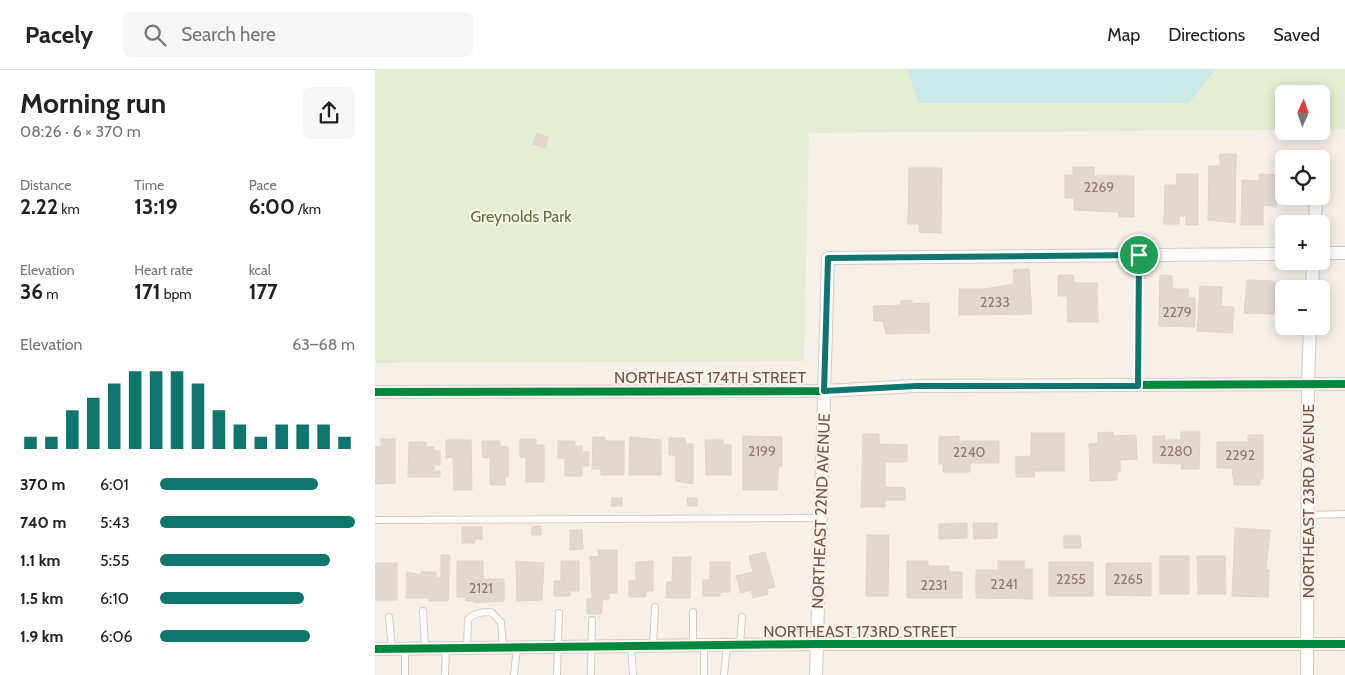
<!DOCTYPE html>
<html lang="en">
<head>
<meta charset="utf-8">
<style>
  :root { --surface:#fff; --page:#f6f6f6; --text:#222; --muted:#767676; --line:#e0e0e0; --accent:#0f766e }
  body { margin:0; font-family:Cabin,sans-serif; background:var(--page); color:var(--text); height:100vh; display:flex; flex-direction:column; font-size:19px; white-space:nowrap }
  * { box-sizing:border-box; margin:0 }
  p { font-size:16px; color:var(--muted) }
  .icon { flex:none; width:28px; height:28px; fill:none; stroke:currentColor; stroke-width:2; stroke-linecap:round; stroke-linejoin:round }
  .map { position:relative; flex:1; overflow:hidden }
  .sheet { display:flex; flex-direction:column; background:var(--surface); width:375px }
  .sheet>* { flex:none }
  .needle { width:32px; rotate:3deg }
  .controls { position:absolute; left:900px; top:15px; display:grid; gap:10px }
  .controls a { display:grid; place-items:center; width:55px; height:55px; border-radius:8px; background:var(--surface); box-shadow:0 2px 12px #0003; font-size:25px }
  .pin { position:absolute; display:grid; place-items:center; width:42px; height:42px; color:#fff; margin:-21px; border:2px solid #fff; border-radius:50%; box-shadow:0 1px 5px #0007 }
  .round { display:grid; place-items:center; flex:none; width:52px; height:52px; border-radius:8px; background:var(--page) }
  .summary { display:flex; align-items:center; justify-content:space-between; height:85px; padding:0 20px }
  h1 { font-size:28px; font-weight:700; line-height:38px }
  .metrics { display:grid; grid-template-columns:repeat(3,1fr); gap:8px; height:85px; padding:5px 20px }
  .metrics div { display:grid; align-content:center }
  .metrics b { font-size:21px; font-weight:700 }
  .metrics small { font-size:14px; font-weight:400 }
  .metrics p { font-size:14px }
  .chart { height:140px; padding:10px 20px }
  .chart p { display:flex; justify-content:space-between }
  .chart svg { width:100%; height:90px; margin-top:5px; stroke:var(--accent); stroke-width:6 }
  ul { padding:0 20px; list-style:none; font-size:16px }
  li { display:grid; grid-template-columns:80px 60px 1fr; align-items:center; height:38px }
  li i { height:12px; border-radius:6px; background:var(--accent) }
  header { display:flex; align-items:center; gap:30px; box-sizing:border-box; height:70px; padding:0 25px; background:var(--surface); border-bottom:1px solid var(--line) }
  header strong { font-size:24px }
  nav { display:flex; gap:28px; margin-inline-start:auto; font-size:18px }
  .search { width:350px; height:45px; background:var(--page); display:flex; align-items:center; gap:12px; box-sizing:border-box; padding:0 18px; border-radius:8px; color:var(--muted); font-size:19px }
  main { display:flex; flex:1; min-height:0 }
  .map>svg:first-child { display:block }
  .green { fill:#e5edd3 }
  .water { fill:#cae8e8 }
  .building { fill:#e3d8d0; stroke:#e0d2cb }
  .lines { fill:none; stroke-linecap:round; stroke-linejoin:round }
  .lane-casing { stroke:#d5cbc6; stroke-width:8 }
  .street-casing { stroke:#d5cbc6; stroke-width:14 }
  .lane { stroke:#fefdfc; stroke-width:6 }
  .street { stroke:#fefdfc; stroke-width:12 }
  .cycleway-casing { stroke:#fff4ea; stroke-width:11 }
  .cycleway { stroke:#00873e; stroke-width:8 }
  .route-casing { stroke:#fff; stroke-width:10 }
  .route { stroke:#0f766e; stroke-width:6 }
  .labels { text-anchor:middle; dominant-baseline:central; stroke-width:4; stroke-linejoin:round; paint-order:stroke }
  .number-label { font-size:14px; fill:#93776c }
  .park-label { font-size:16px; fill:#53763d; stroke:#fff4ea }
  .street-label { font-size:16px; fill:#765448; stroke:#fff4ea }
</style>
</head>
<body>
<header>
<strong>Pacely</strong>
<div class="search"><svg class="icon" aria-label="search" viewBox="0 0 24 24"><circle cx="10" cy="10" r="6"/><path d="M15 15l6 6"/></svg>Search here</div>
<nav><a>Map</a><a>Directions</a><a>Saved</a></nav>
</header>
<main>
<section class="sheet">
<div class="summary"><div><h1>Morning run</h1><p>08:26 · 6 × 370 m</p></div><a class="round"><svg class="icon" aria-label="share" viewBox="0 0 24 24"><path d="M12 15V3M7 8l5-5 5 5M5 13v7h14v-7"/></svg></a></div>
<div class="metrics">
<div><p>Distance</p><b>2.22<small> km</small></b></div>
<div><p>Time</p><b>13:19</b></div>
<div><p>Pace</p><b>6:00<small> /km</small></b></div>
</div>
<div class="metrics">
<div><p>Elevation</p><b>36<small> m</small></b></div>
<div><p>Heart rate</p><b>171<small> bpm</small></b></div>
<div><p>kcal</p><b>177</b></div>
</div>
<div class="chart"><p><span>Elevation</span>63–68 m</p>
<svg viewBox="0 0 160 44" preserveAspectRatio="none"><path d="M5 44V38M15 44V38M25 44V25M35 44V19M45 44V12M55 44V6M65 44V6M75 44V6M85 44V12M95 44V25M105 44V32M115 44V38M125 44V32M135 44V32M145 44V32M155 44V38"/></svg>
</div>
<ul>
<li><b>370 m</b>6:01<i style="width:81%"></i></li>
<li><b>740 m</b>5:43<i style="width:100%"></i></li>
<li><b>1.1 km</b>5:55<i style="width:87%"></i></li>
<li><b>1.5 km</b>6:10<i style="width:74%"></i></li>
<li><b>1.9 km</b>6:06<i style="width:77%"></i></li>
</ul>
</section>
<div class="map">
<svg width="970" height="605" viewBox="0 0 970 605">
  <rect width="100%" height="100%" fill="#f7f0e9"/>
  <path class="green" d="M0,0h970v59l-24,1v-36h-37v36l-475,3 -5,228 -429,2z"/>
  <path class="water" d="M533,0h307l-26,33h-271z"/>
  <g class="building">
    <path d="M162,63l11,4 -3,11 -12,-4z"/>
    <path d="M845,84h16l-1,69 -27,-3 1,-54h11z"/>
    <path d="M698,97h21v9h40v41h-15v-5l-45,-2v-12h-9v-23h8z"/>
    <path d="M534,98h33l-1,65 -22,-1v-8h-11z"/>
    <path d="M802,104h21v51h-12v-9h-7v8h-15l1,-39h11z"/>
    <path d="M884,104l18,1 -1,31 -13,-1v20h-22l1,-45 17,1z"/>
    <path d="M654,199l3,45 -73,1v-26h26l29,-5 -1,-14z"/>
    <path d="M683,205h15l1,8h23l1,39h-30l-1,-26h-9z"/>
    <path d="M785,205l12,1v13h16v9h7v29l-36,-1z"/>
    <path d="M872,210l28,1 -1,33 -30,-1z"/>
    <path d="M825,216l22,1 -1,19 13,1 -2,26 -35,-2z"/>
    <path d="M537,230v4l17,-1v30l-43,1 -3,-13h-9l-1,-15 28,-1v-4z"/>
    <path d="M738,362v4l23,-1 1,24 -17,1v12h-3v8l-27,1 -1,-37 9,-1v-10z"/>
    <path d="M806,362h19l-1,37h-18l1,-5 -29,-1v-27h12l-1,4h17z"/>
    <path d="M656,363h33v38h-30l1,6h-19v-20l15,-1z"/>
    <path d="M488,364h16v10l28,1v17h-22v25l20,1v12h-20v7h-24z"/>
    <path d="M873,365h15v44h-3v6h-26l-2,-17h-15v-26h31z"/>
    <path d="M368,366l39,1v29h-3l-2,24h-34z"/>
    <path d="M584,366v5h40v22h-29v9h-27v-8h-4v-27z"/>
    <path d="M218,367h12l-1,4h20v34h-23v-6h-9z"/>
    <path d="M255,367l31,3v35h-32z"/>
    <path d="M294,368h16l1,6h7v40l-17,-3v-26h-7z"/>
    <path d="M6,369h14v44l-20,1v-37h6z"/>
    <path d="M145,369h16v6h8v37h-18v-25h-6z"/>
    <path d="M71,370h25l1,50h-18l-1,-33 -7,1z"/>
    <path d="M330,370h18v5h8v30h-25z"/>
    <path d="M107,371h18v6h8v30h-3v8h-15v-28l-7,1z"/>
    <path d="M183,371h17v5h7v6h7v14h-7v10h-17v-18h-7z"/>
    <path d="M34,372h17v5h8v4h6v14h-6v6h6v6h-32z"/>
    <rect x="237" y="428" width="10" height="8"/>
    <path d="M312,428h10v8h-9z"/>
    <path d="M592,453v15l-28,1v-15z"/>
    <path d="M598,453h24v15l-23,1z"/>
    <path d="M166,456v9h-9v-8z"/>
    <path d="M87,457h20v12h-7v4h-13z"/>
    <path d="M860,458l35,2 -4,40h3l-1,27 -36,-1z"/>
    <path d="M195,460h12l1,19 -13,1z"/>
    <path d="M492,465h22l-1,61h-22z"/>
    <path d="M689,466h16l1,12h-17z"/>
    <path d="M223,480h19v43h-8v6h-6l-2,15h-14v-15h5l-2,-42 9,-1z"/>
    <path d="M390,482l10,35 -8,2 1,5 -15,4 -2,-8 -10,3 -5,-17 17,-4 -4,-16z"/>
    <path d="M66,485h9l-2,46h-19v-3h-23l1,-26 14,3v-3h15v6h5z"/>
    <rect x="785" y="486" width="29" height="38"/>
    <path d="M822,486h28l1,38h-28z"/>
    <path d="M298,487h18l-1,41h-24l1,-16h5z"/>
    <path d="M82,491h26v18h21v22l-30,2v-2h-8v-4h-9z"/>
    <path d="M141,491l28,2 -2,37 -25,1z"/>
    <path d="M186,491h18v30h-9v5h-16v-15h7z"/>
    <path d="M278,491v30h-7v6h-17v-17l7,1v-19z"/>
    <path d="M532,491h21v5h21v6h13v26h-55z"/>
    <path d="M623,491h26v8h8v30l-56,-1v-28h22z"/>
    <path d="M335,492h20v30h-10v4h-17v-16h7z"/>
    <rect x="674" y="492" width="44" height="34"/>
    <rect x="0" y="493" width="22" height="37"/>
    <path d="M731,493h45v33l-45,-1z"/>
  </g>
  <g class="lines">
    <defs>
      <g id="lane">
        <path d="M763,316l1,-131"/>
        <path d="M932,445l38,-1"/>
        <path d="M0,450l445,-2"/>
        <path d="M48,541l2,38"/>
        <path d="M318,542v34"/>
        <path d="M14,547l3,32"/>
        <path d="M365,575l2,-28"/>
        <path d="M256,576l2,29"/>
        <path d="M278,576l2,-39"/>
        <path d="M92,578l1,-29c7,-6 13,-7 23,-7l10,10 2,26"/>
        <path d="M30,579v26"/>
        <path d="M70,605l1,-26"/>
        <path d="M139,605l3,-27"/>
        <path d="M182,605l2,-62"/>
        <path d="M216,605l1,-55"/>
        <path d="M329,605v-29"/>
        <path d="M349,605l3,-30"/>
      </g>
      <g id="street">
        <path d="M940,154l1,-28"/>
        <path d="M946,183h24"/>
        <path d="M937,219l1,-28"/>
        <path d="M0,322l449,-1 92,-5 429,-2"/>
        <path d="M0,579l442,-5h528"/>
        <path d="M441,605l12,-417 456,-4"/>
        <path d="M932,605l1,-292 2,-57"/>
      </g>
    </defs>
    <use href="#lane" class="lane-casing"/>
    <use href="#street" class="street-casing"/>
    <use href="#lane" class="lane"/>
    <use href="#street" class="street"/>
    <defs>
      <g id="cycleway">
        <path d="M0,322l449,-1 92,-5 429,-2"/>
        <path d="M0,579l442,-5h528"/>
      </g>
    </defs>
    <use href="#cycleway" class="cycleway-casing"/>
    <use href="#cycleway" class="cycleway"/>
  </g>
  <g class="lines">
    <defs>
      <path id="route" d="M764,185l-1,131h-222l-92,5 4,-133z"/>
    </defs>
    <use href="#route" class="route-casing"/>
    <use href="#route" class="route"/>
  </g>
  <g class="labels">
    <g class="number-label">
      <text x="724" y="117">2269</text>
      <text x="620" y="232">2233</text>
      <text x="802" y="242">2279</text>
      <text x="387" y="381">2199</text>
      <text x="801" y="381">2280</text>
      <text x="594" y="382">2240</text>
      <text x="865" y="385">2292</text>
      <text x="696" y="509">2255</text>
      <text x="753" y="509">2265</text>
      <text x="629" y="514">2241</text>
      <text x="559" y="515">2231</text>
      <text x="106" y="518">2121</text>
    </g>
    <g class="park-label">
      <text x="146" y="146">Greynolds Park</text>
    </g>
    <g class="street-label">
      <text x="335" y="307">NORTHEAST 174TH STREET</text>
      <text transform="translate(933 431) rotate(-90)">NORTHEAST 23RD AVENUE</text>
      <text transform="translate(446 441) rotate(-88)">NORTHEAST 22ND AVENUE</text>
      <text x="485" y="561">NORTHEAST 173RD STREET</text>
    </g>
  </g>
</svg>
<div class="controls">
<a><svg class="needle" viewBox="-14 -14 28 28"><path d="M0-13l5 13h-10z" fill="#e53935"/><path d="M0 13l5-13h-10z" fill="#767676"/></svg></a>
<a><svg class="icon" aria-label="locate" viewBox="0 0 24 24"><circle cx="12" cy="12" r="6"/><path d="M12 2v4M12 18v4M2 12h4M18 12h4"/></svg></a>
<a>+</a>
<a>−</a>
</div>
<div class="pin" style="left:764px;top:185px;background:#1e9e55"><svg class="icon" aria-label="arrive" viewBox="0 0 24 24"><path d="M6 21V4h12l-3 4 3 4H6"/></svg></div>
</div>
</main>
</body>
</html>
